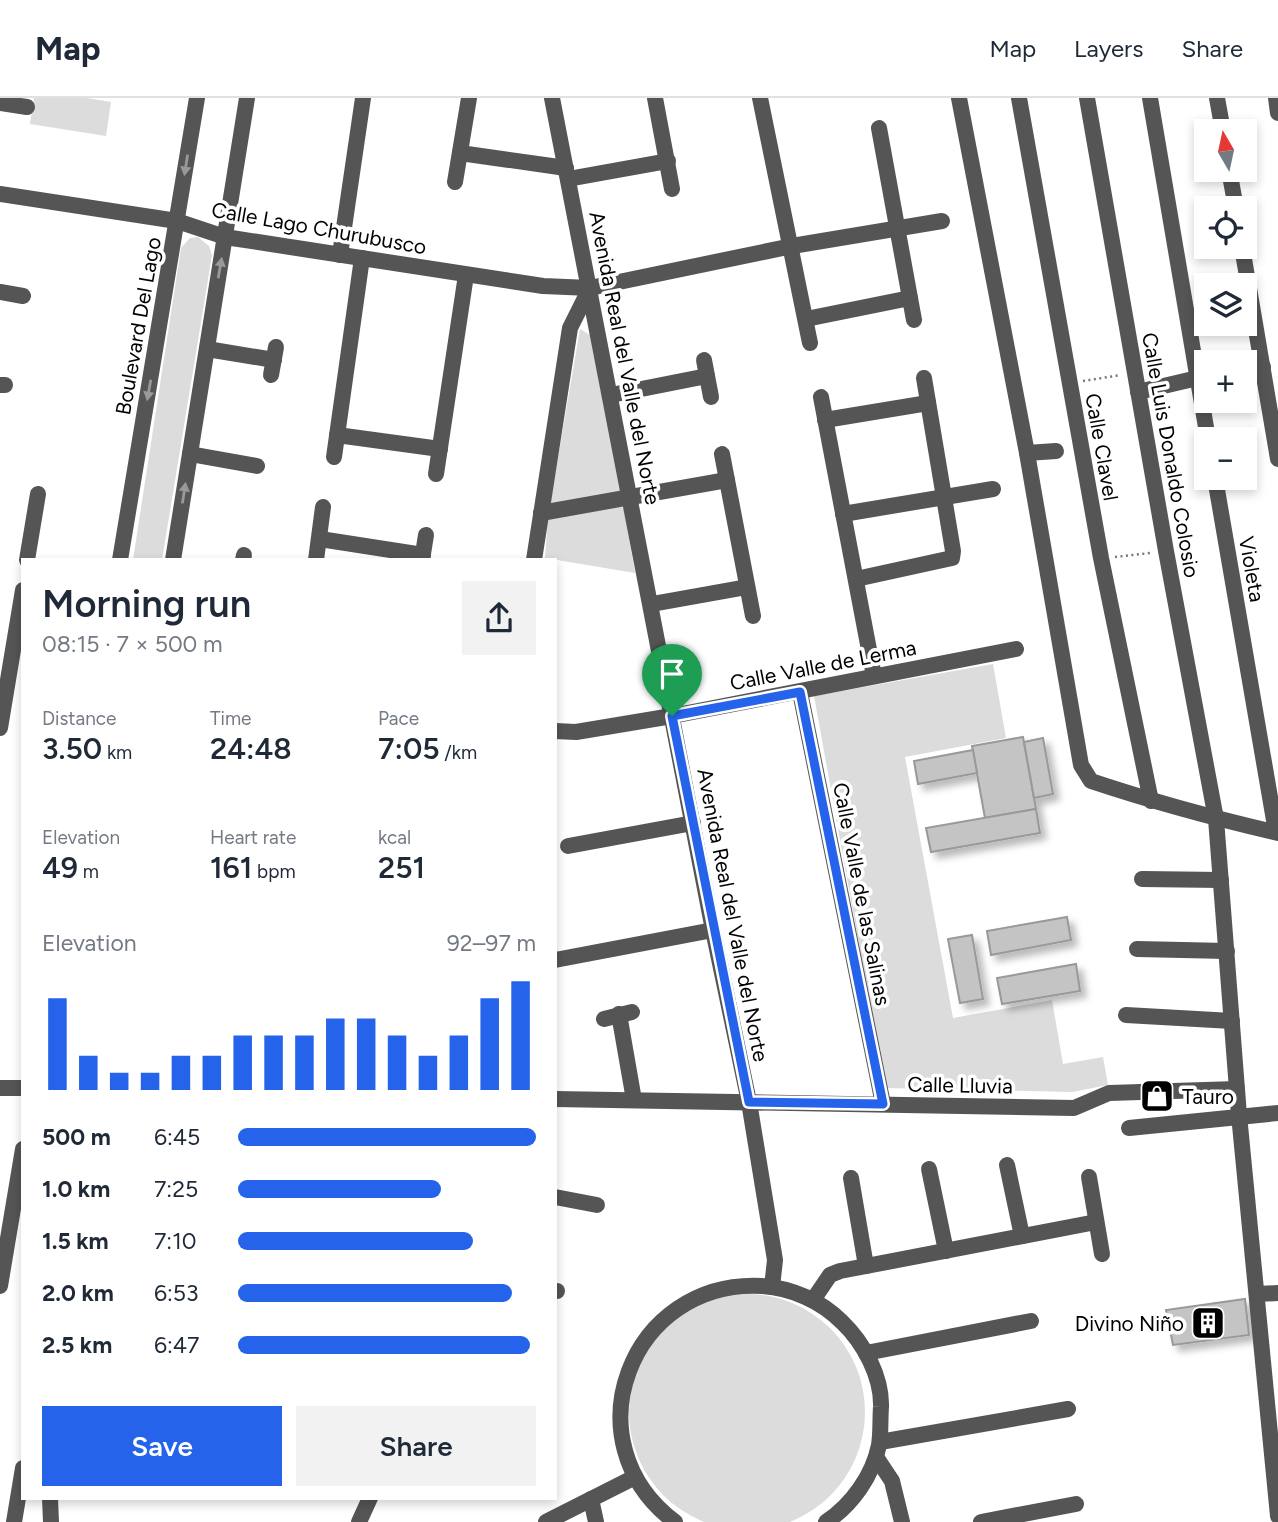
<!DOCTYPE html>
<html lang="en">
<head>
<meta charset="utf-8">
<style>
  :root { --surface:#fff; --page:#f2f2f3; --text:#1f2937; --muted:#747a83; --line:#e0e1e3; --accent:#2563eb }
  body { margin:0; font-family:Figtree,sans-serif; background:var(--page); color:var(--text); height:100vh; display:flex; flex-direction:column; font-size:26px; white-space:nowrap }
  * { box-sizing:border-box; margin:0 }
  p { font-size:23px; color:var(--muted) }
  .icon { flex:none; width:38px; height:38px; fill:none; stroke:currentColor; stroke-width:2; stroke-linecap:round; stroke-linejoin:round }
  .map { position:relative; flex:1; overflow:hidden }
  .details { position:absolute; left:21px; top:460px; width:536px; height:942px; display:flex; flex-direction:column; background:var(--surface); border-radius:0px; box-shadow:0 4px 10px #0003 }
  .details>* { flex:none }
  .needle { width:46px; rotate:351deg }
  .buttons { position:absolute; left:1194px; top:21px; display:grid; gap:14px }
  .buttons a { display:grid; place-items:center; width:63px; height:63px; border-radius:0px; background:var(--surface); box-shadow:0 4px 10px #0003; font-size:35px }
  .pin { position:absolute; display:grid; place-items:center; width:60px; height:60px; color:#fff; margin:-72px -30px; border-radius:50% 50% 50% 0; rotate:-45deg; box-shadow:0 0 7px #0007 }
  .pin .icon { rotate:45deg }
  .round { display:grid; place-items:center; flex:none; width:74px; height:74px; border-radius:0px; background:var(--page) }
  .headline { display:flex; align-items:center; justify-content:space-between; height:119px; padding:0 21px }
  h1 { font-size:38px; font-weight:600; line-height:52px }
  .figures { display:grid; grid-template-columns:repeat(3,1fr); gap:10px; height:119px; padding:7px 21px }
  .figures div { display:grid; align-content:center }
  .figures b { font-size:30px; font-weight:600 }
  .figures small { font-size:19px; font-weight:400 }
  .figures p { font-size:19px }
  .chart { height:196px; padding:14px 21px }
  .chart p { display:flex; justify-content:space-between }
  .chart svg { width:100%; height:126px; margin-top:7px; stroke:var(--accent); stroke-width:6 }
  .primary-button { display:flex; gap:14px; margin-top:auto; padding:14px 21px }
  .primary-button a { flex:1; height:80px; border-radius:0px; background:var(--accent); color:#fff; font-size:28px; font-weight:600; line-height:80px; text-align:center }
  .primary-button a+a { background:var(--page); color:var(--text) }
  ul { padding:0 21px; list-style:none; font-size:23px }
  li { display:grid; grid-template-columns:112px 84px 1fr; align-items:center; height:52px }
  li i { height:18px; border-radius:9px; background:var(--accent) }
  header { display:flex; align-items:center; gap:42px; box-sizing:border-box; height:98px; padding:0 35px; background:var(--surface); border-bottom:2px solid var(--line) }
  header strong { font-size:33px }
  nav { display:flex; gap:38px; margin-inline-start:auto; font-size:24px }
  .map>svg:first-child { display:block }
  .green { fill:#dcdcdc }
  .building { fill:#c4c4c4; stroke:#999; stroke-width:2; filter:url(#shadow) }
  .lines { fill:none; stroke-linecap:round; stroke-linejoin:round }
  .path { stroke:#777; stroke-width:2.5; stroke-dasharray:2 3.5; stroke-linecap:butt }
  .minor { stroke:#555; stroke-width:16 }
  .oneway { fill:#999 }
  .route-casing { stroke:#fff; stroke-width:14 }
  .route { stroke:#2563eb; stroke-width:9 }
  .labels { text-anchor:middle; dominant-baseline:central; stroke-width:7; stroke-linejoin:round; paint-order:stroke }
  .street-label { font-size:21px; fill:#000; stroke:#fff }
  .poi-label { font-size:21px; fill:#000; stroke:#fff; text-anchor:start }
</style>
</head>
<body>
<header>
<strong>Map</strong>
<nav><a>Map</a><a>Layers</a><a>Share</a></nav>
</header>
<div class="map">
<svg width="1278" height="1424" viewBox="0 0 1278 1424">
  <defs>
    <filter id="shadow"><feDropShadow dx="6" dy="6" stdDeviation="3.5" flood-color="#0004"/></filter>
  </defs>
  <rect width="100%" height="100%" fill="#fff"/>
  <g class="green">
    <path d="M34,0h53l24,4 -5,34 -76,-12z"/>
    <path d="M198,139l11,9 3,9 -50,305h-29l48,-312 9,-10z"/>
    <path d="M580,231l10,6 31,157 -71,12z"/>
    <path d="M620,408l4,3 11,64 -90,-15 3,-41z"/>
    <path d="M993,566l13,74 -101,19 48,261 99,-18 11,64 40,-7 5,28 -36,7 -187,-4 -71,-392z"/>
    <circle cx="747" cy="1314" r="118"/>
  </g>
  <g class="building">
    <path d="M1023,639l13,72 -51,9 -13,-72z"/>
    <path d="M1043,640l10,56 -19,4 -10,-56z"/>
    <path d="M973,652l4,23 -59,11 -4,-23z"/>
    <path d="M1036,711l4,24 -109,19 -5,-24z"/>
    <path d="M1067,819l4,23 -80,15 -4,-24z"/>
    <path d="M972,837l11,64 -23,4 -12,-64z"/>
    <path d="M1076,866l4,27 -78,13 -5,-26z"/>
    <path d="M1245,1201l4,36 -76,10 -7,-35z"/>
  </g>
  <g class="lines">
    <g class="path">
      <path d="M1083,283l38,-6"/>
      <path d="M1115,459l35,-4"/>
    </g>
    <g class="minor">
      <path d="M552,0l161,832 36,172 26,158 -3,27"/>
      <path d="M655,0l17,91"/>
      <path d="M760,0l50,245"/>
      <path d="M959,0l68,355 54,312 10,16c63,21 122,37 187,52"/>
      <path d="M1019,0l82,460 50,243"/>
      <path d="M1087,0l79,453 50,268 23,296 39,401"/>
      <path d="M1150,0l58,341"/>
      <path d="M1217,0l6,33"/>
      <path d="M1276,0l2,15"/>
      <path d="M0,5l27,4"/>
      <path d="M879,30l35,192"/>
      <path d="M460,55l106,15"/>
      <path d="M1229,72l7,38"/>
      <path d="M568,81l100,-18"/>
      <path d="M455,84l14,-84"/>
      <path d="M0,96l177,27 48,16 318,49 47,2 202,-42 150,-25"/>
      <path d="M1242,149l36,212"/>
      <path d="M340,157l23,-157"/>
      <path d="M0,194l23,4"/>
      <path d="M806,221l104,-21"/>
      <path d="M207,251l67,11"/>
      <path d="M704,262l7,37"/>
      <path d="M1244,272l19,-3"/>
      <path d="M271,277l5,-28"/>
      <path d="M0,287h5"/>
      <path d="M1138,294l68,-16"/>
      <path d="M611,297l96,-19"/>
      <path d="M821,299l53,279"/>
      <path d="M825,322l103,-17"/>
      <path d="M337,337l103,14"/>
      <path d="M1027,355l29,-2"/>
      <path d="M190,356l67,12"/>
      <path d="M722,356l31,162"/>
      <path d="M334,359l28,-199"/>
      <path d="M436,376l30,-199"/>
      <path d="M1215,380l61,354"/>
      <path d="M541,415l186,-33"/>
      <path d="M843,416l150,-25"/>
      <path d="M320,441l103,16"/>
      <path d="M27,462l11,-66"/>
      <path d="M120,462l77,-462"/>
      <path d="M173,462l74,-462"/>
      <path d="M243,462l1,-5"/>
      <path d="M316,462l7,-53"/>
      <path d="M422,462l4,-25"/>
      <path d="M534,462l36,-232 20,-40"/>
      <path d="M856,481l96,-21 1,-7 -29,-173"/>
      <path d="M652,506l95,-17"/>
      <path d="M800,594l83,412"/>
      <path d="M0,630l23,-138"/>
      <path d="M555,633l21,1 96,-16 344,-67"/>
      <path d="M568,748l125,-23"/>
      <path d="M1142,781l79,1"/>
      <path d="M1137,851l90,2"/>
      <path d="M555,862l158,-30"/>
      <path d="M619,916l15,86"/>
      <path d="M1126,917l106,6"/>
      <path d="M604,921l28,-7"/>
      <path d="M0,990h23"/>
      <path d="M555,1001l519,9 35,-15 128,-4"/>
      <path d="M1129,1030l149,-15"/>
      <path d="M1007,1067l15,71"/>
      <path d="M929,1071l17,82"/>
      <path d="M1089,1079l13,77"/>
      <path d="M851,1080l15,88"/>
      <path d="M555,1099l42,8"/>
      <path d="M0,1188l23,-137"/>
      <path d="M555,1193h2"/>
      <path d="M1258,1196l20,-1"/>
      <path d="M813,1202l17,-25 10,-4 256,-49"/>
      <path d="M866,1255l165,-32"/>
      <path d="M880,1344l188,-33"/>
      <path d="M876,1359l16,24 10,41"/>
      <path d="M50,1400l1,24"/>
      <path d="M591,1401l5,23"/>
      <path d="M14,1424l9,-54"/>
      <path d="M359,1424l11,-24"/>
      <path d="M546,1424l89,-45"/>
      <path d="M675,1424c-107,-80 -45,-243 87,-236 30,2 59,15 80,36 22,21 40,55 39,85 -1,13 0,26 -2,38 -6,30 -27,60 -53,77"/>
      <path d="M981,1424l95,-18"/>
    </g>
  </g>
  <defs><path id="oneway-solid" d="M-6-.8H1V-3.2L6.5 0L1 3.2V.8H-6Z" transform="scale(1.75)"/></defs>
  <g class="oneway">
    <use href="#oneway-solid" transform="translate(186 67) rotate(99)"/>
    <use href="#oneway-solid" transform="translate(220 170) rotate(-80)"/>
    <use href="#oneway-solid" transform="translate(149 292) rotate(100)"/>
    <use href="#oneway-solid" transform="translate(184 395) rotate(-81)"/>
  </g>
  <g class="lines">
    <defs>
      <path id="route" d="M800,594l83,412 -134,-2 -77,-386z"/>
    </defs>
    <use href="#route" class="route-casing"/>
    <use href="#route" class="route"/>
  </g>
  <defs>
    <symbol id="shop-square" viewBox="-11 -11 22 22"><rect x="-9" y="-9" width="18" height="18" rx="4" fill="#000" stroke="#fff"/><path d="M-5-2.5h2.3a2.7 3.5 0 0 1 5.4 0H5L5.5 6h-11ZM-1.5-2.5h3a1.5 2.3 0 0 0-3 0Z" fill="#fff"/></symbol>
    <symbol id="building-square" viewBox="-11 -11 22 22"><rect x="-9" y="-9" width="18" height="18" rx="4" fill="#000" stroke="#fff"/><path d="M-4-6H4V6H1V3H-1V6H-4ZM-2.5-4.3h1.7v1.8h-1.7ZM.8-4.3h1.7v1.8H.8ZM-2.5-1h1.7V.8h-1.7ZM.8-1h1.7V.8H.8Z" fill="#fff"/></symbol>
  </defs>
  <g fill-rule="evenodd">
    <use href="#shop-square" x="1138" y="979" width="38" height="38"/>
    <use href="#building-square" x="1189" y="1206" width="38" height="38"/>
  </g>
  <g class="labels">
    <g class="street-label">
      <text transform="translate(319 130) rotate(10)">Calle Lago Churubusco</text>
      <text transform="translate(138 228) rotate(-80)">Boulevard Del Lago</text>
      <text transform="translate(625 260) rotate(79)">Avenida Real del Valle del Norte</text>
      <text transform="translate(1102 349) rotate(80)">Calle Clavel</text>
      <text transform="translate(1171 357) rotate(80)">Calle Luis Donaldo Colosio</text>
      <text transform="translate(1252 471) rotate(80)">Violeta</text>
      <text transform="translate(823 567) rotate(-11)">Calle Valle de Lerma</text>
      <text transform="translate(862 796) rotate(79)">Calle Valle de las Salinas</text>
      <text transform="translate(733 817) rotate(79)">Avenida Real del Valle del Norte</text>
      <text transform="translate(960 987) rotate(1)">Calle Lluvia</text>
    </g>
    <g class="poi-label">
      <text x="1182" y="998">Tauro</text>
      <text x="1184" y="1225" text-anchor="end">Divino Niño</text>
    </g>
  </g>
</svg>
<div class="buttons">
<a><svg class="needle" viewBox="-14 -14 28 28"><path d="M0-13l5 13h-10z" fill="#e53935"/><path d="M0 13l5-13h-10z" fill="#747a83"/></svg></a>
<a><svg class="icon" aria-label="locate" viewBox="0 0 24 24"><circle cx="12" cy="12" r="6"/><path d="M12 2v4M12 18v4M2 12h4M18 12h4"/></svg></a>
<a><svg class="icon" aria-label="layers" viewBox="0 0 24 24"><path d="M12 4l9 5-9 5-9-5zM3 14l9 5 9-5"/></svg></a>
<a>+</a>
<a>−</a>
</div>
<div class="pin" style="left:672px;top:618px;background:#1e9e55"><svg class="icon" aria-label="arrive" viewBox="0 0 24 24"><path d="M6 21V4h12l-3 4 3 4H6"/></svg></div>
<section class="details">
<div class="headline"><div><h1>Morning run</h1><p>08:15 · 7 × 500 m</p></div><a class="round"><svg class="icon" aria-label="share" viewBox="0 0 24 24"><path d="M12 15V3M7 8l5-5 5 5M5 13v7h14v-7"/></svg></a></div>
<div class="figures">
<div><p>Distance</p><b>3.50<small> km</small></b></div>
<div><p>Time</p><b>24:48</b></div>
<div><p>Pace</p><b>7:05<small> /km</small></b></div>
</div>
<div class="figures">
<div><p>Elevation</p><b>49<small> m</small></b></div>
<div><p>Heart rate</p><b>161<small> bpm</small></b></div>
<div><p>kcal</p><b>251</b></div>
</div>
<div class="chart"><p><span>Elevation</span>92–97 m</p>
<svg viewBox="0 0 160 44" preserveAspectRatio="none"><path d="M5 44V12M15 44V32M25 44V38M35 44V38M45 44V32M55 44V32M65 44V25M75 44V25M85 44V25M95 44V19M105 44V19M115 44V25M125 44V32M135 44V25M145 44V12M155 44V6"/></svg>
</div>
<ul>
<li><b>500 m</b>6:45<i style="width:100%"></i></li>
<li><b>1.0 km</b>7:25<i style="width:68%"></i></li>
<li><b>1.5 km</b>7:10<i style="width:79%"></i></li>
<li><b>2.0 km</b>6:53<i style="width:92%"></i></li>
<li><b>2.5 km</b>6:47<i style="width:98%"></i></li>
</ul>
<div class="primary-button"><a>Save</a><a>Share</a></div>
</section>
</div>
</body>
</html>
